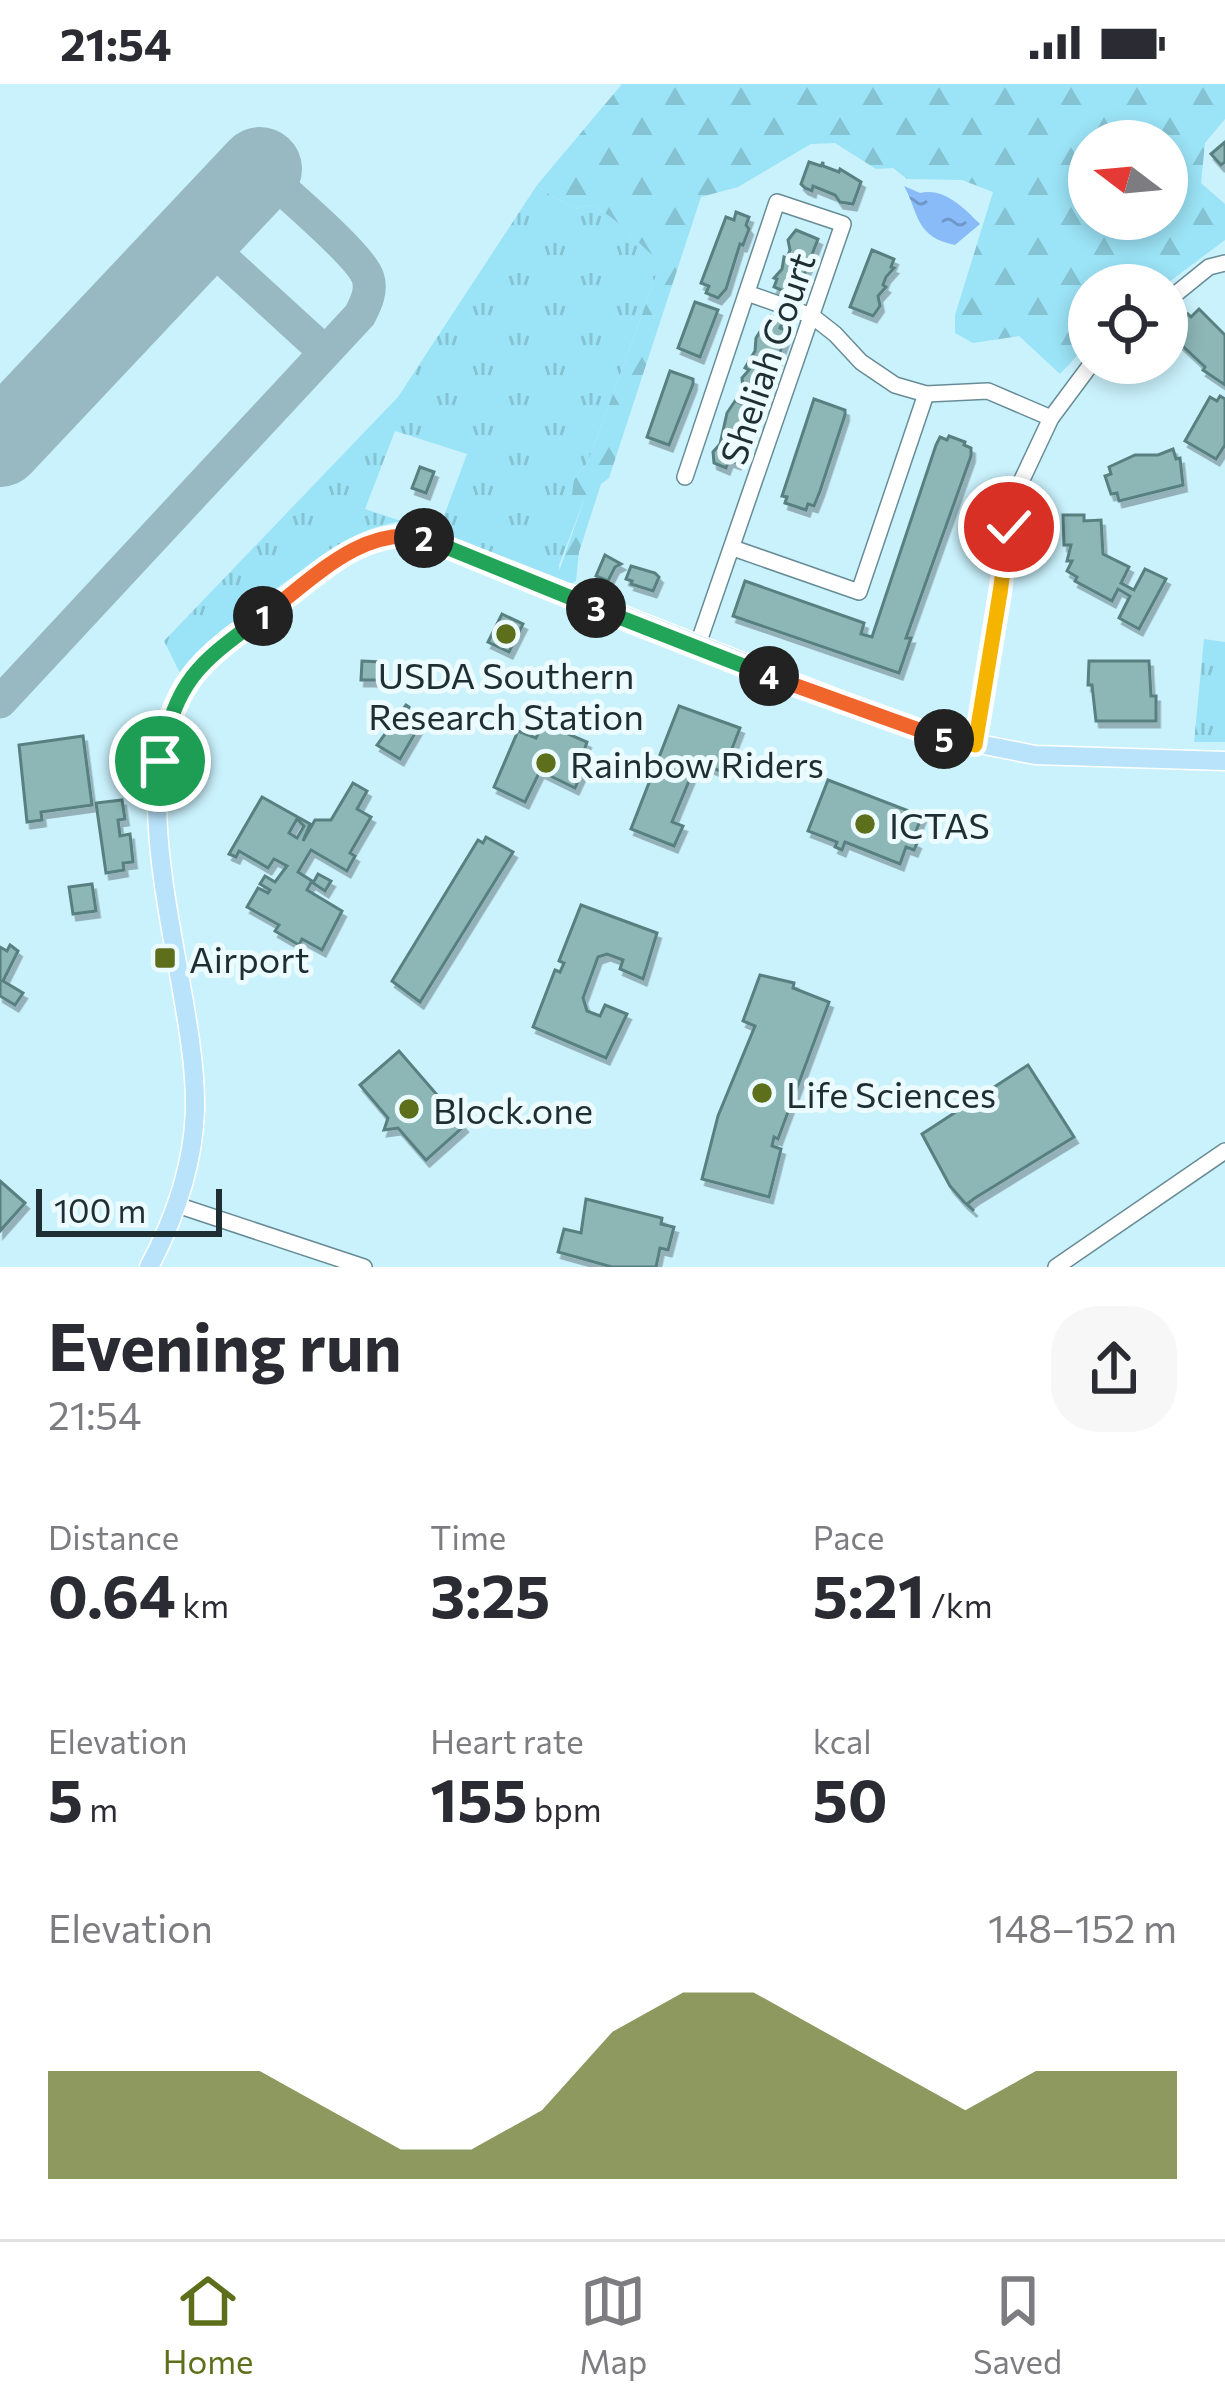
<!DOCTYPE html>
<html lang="en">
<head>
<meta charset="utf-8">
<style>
  :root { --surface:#fff; --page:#f7f7f7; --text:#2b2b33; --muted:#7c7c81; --line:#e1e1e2; --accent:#5e6f1b }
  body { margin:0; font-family:Commissioner,sans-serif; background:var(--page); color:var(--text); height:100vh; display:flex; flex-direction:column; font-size:45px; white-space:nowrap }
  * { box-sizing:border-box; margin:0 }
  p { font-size:39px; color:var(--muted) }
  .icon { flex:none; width:66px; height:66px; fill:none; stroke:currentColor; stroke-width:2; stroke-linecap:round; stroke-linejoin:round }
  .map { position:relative; height:1183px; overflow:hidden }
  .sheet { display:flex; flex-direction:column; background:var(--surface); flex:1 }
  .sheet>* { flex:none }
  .needle { width:78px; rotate:286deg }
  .fabs { position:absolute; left:1068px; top:36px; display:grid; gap:24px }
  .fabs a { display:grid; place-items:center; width:120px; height:120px; border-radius:50%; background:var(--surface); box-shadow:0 6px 18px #0003; font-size:60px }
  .scale { position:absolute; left:36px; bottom:30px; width:186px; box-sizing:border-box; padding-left:12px; border:6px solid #1e2e32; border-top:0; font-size:33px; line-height:42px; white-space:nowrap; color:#1e2e32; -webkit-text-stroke:9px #ebfbff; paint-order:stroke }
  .pin { position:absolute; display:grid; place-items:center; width:102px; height:102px; color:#fff; margin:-51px; border:6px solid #fff; border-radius:50%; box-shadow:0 3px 12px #0007 }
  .km { position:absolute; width:60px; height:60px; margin:-30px; border-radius:50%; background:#222; color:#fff; font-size:33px; line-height:60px; text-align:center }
  .round { display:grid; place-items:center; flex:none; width:126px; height:126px; border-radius:48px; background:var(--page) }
  .overview { display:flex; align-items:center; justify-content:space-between; height:204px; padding:0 48px }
  h1 { font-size:66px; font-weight:700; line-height:90px }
  .metrics { display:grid; grid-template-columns:repeat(3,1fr); gap:18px; height:204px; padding:12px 48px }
  .metrics div { display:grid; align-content:center }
  .metrics b { font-size:60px; font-weight:700 }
  .metrics small { font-size:33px; font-weight:400 }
  .metrics p { font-size:33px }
  .chart { height:336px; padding:24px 48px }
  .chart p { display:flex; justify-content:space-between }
  .chart svg { width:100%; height:216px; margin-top:12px; fill:var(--accent); opacity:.7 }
  .status { display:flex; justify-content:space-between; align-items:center; height:84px; padding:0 60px; background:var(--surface); direction:ltr }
  .status svg { height:33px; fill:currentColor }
  .tabs { display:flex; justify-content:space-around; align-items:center; height:168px; border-top:3px solid var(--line); background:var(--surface); font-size:33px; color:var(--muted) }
  .tabs a { display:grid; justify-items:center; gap:6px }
  .tabs .on { color:var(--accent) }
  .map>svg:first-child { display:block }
  .grass { fill:url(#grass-tufts) }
  .forest { fill:url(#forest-firs); fill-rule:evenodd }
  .water { fill:url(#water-ripples) }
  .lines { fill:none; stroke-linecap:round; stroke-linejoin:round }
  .taxiway { stroke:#98b8c2; stroke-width:33 }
  .runway { stroke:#98b8c2; stroke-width:84 }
  .building { fill:#8db6b6; stroke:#598080; stroke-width:3; fill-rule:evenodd; filter:url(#shadow) }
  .minor-casing { stroke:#678c96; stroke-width:18 }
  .major-casing { stroke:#fff; stroke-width:21 }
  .minor { stroke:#fff; stroke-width:15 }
  .major { stroke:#b8e3fb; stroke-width:18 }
  .split-1-casing { stroke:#fff; stroke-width:24 }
  .split-2-casing { stroke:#fff; stroke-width:24 }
  .split-3-casing { stroke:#fff; stroke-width:24 }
  .split-4-casing { stroke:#fff; stroke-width:24 }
  .split-5-casing { stroke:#fff; stroke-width:24 }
  .split-6-casing { stroke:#fff; stroke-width:24 }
  .split-7-casing { stroke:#fff; stroke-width:24 }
  .split-1 { stroke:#22a559; stroke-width:15 }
  .split-2 { stroke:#f0652b; stroke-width:15 }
  .split-3 { stroke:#22a559; stroke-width:15 }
  .split-4 { stroke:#22a559; stroke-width:15 }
  .split-5 { stroke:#f0652b; stroke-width:15 }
  .split-6 { stroke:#f5b400; stroke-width:15 }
  .split-7 { stroke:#f5b400; stroke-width:15 }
  .poi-dot { fill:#5e6f1b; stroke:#ebfbff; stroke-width:4.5 }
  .labels { text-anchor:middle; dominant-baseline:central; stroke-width:10; stroke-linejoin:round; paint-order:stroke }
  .street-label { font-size:36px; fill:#1e2e32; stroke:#ebfbff }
  .poi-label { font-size:36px; fill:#1e2e32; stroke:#ebfbff; text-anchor:start }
</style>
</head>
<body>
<div class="status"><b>21:54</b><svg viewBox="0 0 49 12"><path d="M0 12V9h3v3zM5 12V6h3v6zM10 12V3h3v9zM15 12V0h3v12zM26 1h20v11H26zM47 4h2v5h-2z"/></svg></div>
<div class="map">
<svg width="1225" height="1183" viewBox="0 0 1225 1183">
  <defs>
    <pattern id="grass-tufts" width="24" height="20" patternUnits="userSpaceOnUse" patternTransform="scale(3)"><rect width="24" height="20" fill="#9be3f6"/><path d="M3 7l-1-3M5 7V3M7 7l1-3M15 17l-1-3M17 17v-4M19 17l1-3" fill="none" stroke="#85c3d3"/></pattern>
    <pattern id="forest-firs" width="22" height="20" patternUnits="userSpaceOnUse" patternTransform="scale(3)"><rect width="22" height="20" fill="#9be3f6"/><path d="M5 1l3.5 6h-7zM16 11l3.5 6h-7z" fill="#85c3d3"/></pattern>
    <pattern id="water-ripples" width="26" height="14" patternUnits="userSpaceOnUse" patternTransform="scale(3)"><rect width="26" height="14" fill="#88bbf8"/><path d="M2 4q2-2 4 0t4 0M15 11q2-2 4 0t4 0" fill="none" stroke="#6f98c9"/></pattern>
    <filter id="shadow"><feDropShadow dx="3.5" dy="6" stdDeviation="0" flood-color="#0004"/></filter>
  </defs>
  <rect width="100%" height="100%" fill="#caf2fd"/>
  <g class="grass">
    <path d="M537,101c12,12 25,14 38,24l16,-4c27,13 42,34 65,52v19l-68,186 -14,17 10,21 -25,65 2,17 -123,-50 29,-78 -72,-23 -30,78 36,12c-15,3 -30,7 -44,14 -36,19 -162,108 -176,140l-17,-34 234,-244z"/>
    <path d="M1204,555l21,3v100h-31z"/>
  </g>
  <path class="forest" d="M622,0h603v35l-20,24 -4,40 24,21v36l-60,45h-76v58l-29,31 -41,-38 -46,7 -18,-10v-18l38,-123 -31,-12 -55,-1 -14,-11 -17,1 -41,-26 -24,1 -73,43 -37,10 -92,281 -8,6 -22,68 -3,29 -6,3 -13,-7 27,-77 -12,-5 2,-16 14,-17 68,-186v-18c-23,-19 -38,-40 -65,-53l-16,4c-13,-10 -26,-12 -38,-24zM1089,57h78v78h-78z"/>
  <path class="water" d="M904,102l16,7c24,-6 44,15 60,31l-25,21c-40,-8 -36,-32 -51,-59z"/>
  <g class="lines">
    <g class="taxiway">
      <path d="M197,151l128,117"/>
      <path d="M0,618l360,-387c6,-12 12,-24 8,-37 -7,-23 -87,-89 -108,-109"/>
    </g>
    <path class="runway" d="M0,361l260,-276"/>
  </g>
  <g class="building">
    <path d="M1225,58v20l-4,3 -10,-11z"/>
    <path d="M809,78l12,4 2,-4v4l16,6 1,-3 21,13 -8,22 -13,-2 -5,-7 -22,-9 -1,5 -7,-3 -4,-4z"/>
    <path d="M736,128l13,5 -3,8 3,4 -6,16 -3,-1 -14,45 -8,9 -12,-5 3,-7 -8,-3 25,-66 8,3z"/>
    <path d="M796,146l22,9 -22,57 -22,-9 3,-8 -3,-1 8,-9 2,-12 3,1 3,-8 -2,-10z"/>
    <path d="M872,166l22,9 -3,8 3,1 -8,9 -3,8 3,2 -8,9 2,10 -7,10 -23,-9z"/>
    <path d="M695,218l23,8 -18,47 -22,-9z"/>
    <path d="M1199,225l26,26v50l-22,-15 2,-3 -32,-30 15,-23 3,3z"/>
    <path d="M770,232l13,5 -3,7 8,3 -22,59 -8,-3 -3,7 -12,-5 -1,-11 7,-8 -4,-2 10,-17 1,-13z"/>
    <path d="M670,287l23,8v5l-24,61 -22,-8z"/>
    <path d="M1220,312l5,3v46l-9,14 -31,-18 25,-44 7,4z"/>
    <path d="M814,315l31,11v5l-25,76 -6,15 -6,-2 -2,6 -21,-7 2,-6 -5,-1z"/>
    <path d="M735,317l13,5 -2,7 7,3 -10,36 -6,11 -8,-3 -3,8 -12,-5 -1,-11 7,-8 7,-31z"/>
    <path d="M949,352l16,6 -1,3 7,3v8l-65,182h5l-12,35 -166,-57 12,-35 119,42 -3,11 11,3 64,-192 4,-8 7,3z"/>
    <path d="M1173,365l3,10 4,-1 3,27 -64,16 -2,-8 -6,1 -6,-18 6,-2 -2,-7 26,-12h23z"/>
    <path d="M420,383l14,5 -8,21 -14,-5z"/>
    <path d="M1063,431h21v6l17,-1 2,34 26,13 -8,16 13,7 11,-21 21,10 -27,50 -20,-11 11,-22 -12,-7 -6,12 -37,-20 2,-4 -10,-6 5,-10h-5l4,-16h-7z"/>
    <path d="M605,471l16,9 -6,3 -7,14 -12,-5z"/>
    <path d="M631,482l24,7 4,4 -6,14 -22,-7 1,-3 -6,-2z"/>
    <path d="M502,530l21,10 -14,28 -21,-10z"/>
    <path d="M362,577l19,1 -1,18h-19z"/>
    <path d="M1089,577h60l2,35h5v25h-60l-4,-36h-4z"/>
    <path d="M406,621l3,2 -3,6 12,7 3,-4 3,2 -24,41 -23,-14z"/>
    <path d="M679,622l61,22 -17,44 -26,-10 -25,60 11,4 -9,20 -43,-17z"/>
    <path d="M543,639l44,19 -3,9 7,3 -16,34 -35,-17 -15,31 -31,-15 24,-56 18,7z"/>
    <path d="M83,652l9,69 -51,7 1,8 -15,2 -8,-77z"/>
    <path d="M828,696l94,36 -10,25 5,2 -3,7 -8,-3 -6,17 -55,-22 -3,8 -7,-3 2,-5 -29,-11z"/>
    <path d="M353,699l14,8 -10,18 14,8 -21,36 5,3 -8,15 -36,-21 -13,22 14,9 -5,9 35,21 -20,39 -20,-11 -3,6 -24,-14 4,-6 -32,-18 11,-19 10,5 2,-3 -10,-6 5,-8 10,6 12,-16 -13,-7 -6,9 -29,-17 -3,6 -7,-3 33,-57 48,27 -7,17 12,-21h16zM297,735l7,7 -7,12 -8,-5z"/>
    <path d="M122,716l3,19 -7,1 2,16 10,-2 3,28 -10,1 1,7 -18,3 -10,-70z"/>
    <path d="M486,753l27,15 -93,150 -28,-21 86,-141 5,3z"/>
    <path d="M318,790l13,7 -6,10 -12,-8z"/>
    <path d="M92,800l4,27 -23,3 -4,-27z"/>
    <path d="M581,821l76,28 -14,46 -23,-10 3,-9 -16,-6 -9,3 -15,41 4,13 13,5 5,-11 22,9 -21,44 -73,-31 22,-57 5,2 4,-9 -5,-2z"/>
    <path d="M10,861l8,6 -15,30 20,12 -8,12 -15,-9v-49l7,4z"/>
    <path d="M760,891l34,8 -1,5 36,14 -51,137 -4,-2 -2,9 9,3 -12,48 -67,-18 16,-63 37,-90 -12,-5z"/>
    <path d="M399,967l65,75 -38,34 -28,-32 -14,2 4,-12 -28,-33z"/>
    <path d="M1028,981l46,72 -99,61 -8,6 7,7 -10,-9 -14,-16 -28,-52z"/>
    <path d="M0,1097l25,22 -25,28z"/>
    <path d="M586,1115l76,19 -1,6 13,3 -6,23 -8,-2 -4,19h-44l-54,-15 6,-23 17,4z"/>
  </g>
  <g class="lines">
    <defs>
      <g id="minor">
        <path d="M747,209l65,23 23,18 26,28 34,23 31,9 62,-3 63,27"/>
        <path d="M1167,217l42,-34 16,-4"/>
        <path d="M685,393l92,-275 66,22 -146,423"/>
        <path d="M733,464l126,44 67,-198"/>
        <path d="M975,661l44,-259 32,-68 41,-55"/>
        <path d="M177,1121l187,62"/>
        <path d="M1056,1183l169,-116"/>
      </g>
      <path id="major" d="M149,1183c26,-49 44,-100 46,-156 3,-126 -82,-322 -7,-432 26,-38 77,-65 113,-91 44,-33 73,-63 131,-48l492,193 111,22 190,6"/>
    </defs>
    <use href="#minor" class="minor-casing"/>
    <use href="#major" class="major-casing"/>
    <use href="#minor" class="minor"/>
    <use href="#major" class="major"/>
  </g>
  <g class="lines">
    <defs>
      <path id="split-1" d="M160,677c17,-83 38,-97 103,-145"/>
      <path id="split-2" d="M263,532c47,-34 99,-92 161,-78"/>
      <path id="split-3" d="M424,454l172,70"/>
      <path id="split-4" d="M596,524l173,68"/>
      <path id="split-5" d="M769,592l175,63"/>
      <path id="split-6" d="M944,655l31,6 25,-152"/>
      <path id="split-7" d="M1000,509l9,-66"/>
    </defs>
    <use href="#split-1" class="split-1-casing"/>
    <use href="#split-2" class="split-2-casing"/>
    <use href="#split-3" class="split-3-casing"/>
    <use href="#split-4" class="split-4-casing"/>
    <use href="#split-5" class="split-5-casing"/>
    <use href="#split-6" class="split-6-casing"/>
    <use href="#split-7" class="split-7-casing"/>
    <use href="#split-1" class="split-1"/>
    <use href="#split-2" class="split-2"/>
    <use href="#split-3" class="split-3"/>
    <use href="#split-4" class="split-4"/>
    <use href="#split-5" class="split-5"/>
    <use href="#split-6" class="split-6"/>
    <use href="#split-7" class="split-7"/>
  </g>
  <g class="poi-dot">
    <circle cx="506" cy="550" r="12"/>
    <circle cx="546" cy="679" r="12"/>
    <circle cx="865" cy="740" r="12"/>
    <rect x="153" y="862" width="24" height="24" rx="6"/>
    <circle cx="762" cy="1009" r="12"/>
    <circle cx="409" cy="1025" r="12"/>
  </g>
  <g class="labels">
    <g class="street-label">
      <text transform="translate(766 274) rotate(-71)">Sheliah Court</text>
    </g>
    <g class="poi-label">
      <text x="506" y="590" text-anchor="middle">USDA Southern<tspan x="506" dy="41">Research Station</tspan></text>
      <text x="570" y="679">Rainbow Riders</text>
      <text x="889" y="740">ICTAS</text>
      <text x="189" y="874">Airport</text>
      <text x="786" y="1009">Life Sciences</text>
      <text x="433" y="1025">Block.one</text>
    </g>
  </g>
</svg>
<div class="fabs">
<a><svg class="needle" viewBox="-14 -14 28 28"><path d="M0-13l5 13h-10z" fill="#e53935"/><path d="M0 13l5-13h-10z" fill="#7c7c81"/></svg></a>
<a><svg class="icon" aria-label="locate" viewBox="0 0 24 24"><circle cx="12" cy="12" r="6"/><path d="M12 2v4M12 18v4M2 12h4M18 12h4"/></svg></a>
</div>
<div class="scale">100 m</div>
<div class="pin" style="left:160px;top:677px;background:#1e9e55"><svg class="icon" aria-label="arrive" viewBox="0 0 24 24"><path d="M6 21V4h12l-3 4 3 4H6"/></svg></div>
<div class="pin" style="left:1009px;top:443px;background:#d93025"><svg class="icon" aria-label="check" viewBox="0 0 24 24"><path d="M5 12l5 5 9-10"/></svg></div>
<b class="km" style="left:263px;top:532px">1</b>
<b class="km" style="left:424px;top:454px">2</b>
<b class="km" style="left:596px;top:524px">3</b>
<b class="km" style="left:769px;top:592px">4</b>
<b class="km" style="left:944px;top:655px">5</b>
</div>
<section class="sheet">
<div class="overview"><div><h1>Evening run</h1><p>21:54</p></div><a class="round"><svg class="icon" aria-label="share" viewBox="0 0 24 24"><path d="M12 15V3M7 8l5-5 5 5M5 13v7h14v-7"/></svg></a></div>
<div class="metrics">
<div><p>Distance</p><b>0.64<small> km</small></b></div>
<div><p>Time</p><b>3:25</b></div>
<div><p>Pace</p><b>5:21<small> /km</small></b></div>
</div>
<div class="metrics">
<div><p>Elevation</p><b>5<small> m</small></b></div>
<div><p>Heart rate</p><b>155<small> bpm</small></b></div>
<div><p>kcal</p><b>50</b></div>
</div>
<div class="chart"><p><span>Elevation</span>148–152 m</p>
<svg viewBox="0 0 160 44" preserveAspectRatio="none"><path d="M0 44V22L10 22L20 22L30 22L40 30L50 38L60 38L70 30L80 14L90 6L100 6L110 14L120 22L130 30L140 22L150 22L160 22V44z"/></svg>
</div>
</section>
<nav class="tabs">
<a class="on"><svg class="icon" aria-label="home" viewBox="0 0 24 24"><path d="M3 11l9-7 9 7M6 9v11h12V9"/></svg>Home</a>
<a><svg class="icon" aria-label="map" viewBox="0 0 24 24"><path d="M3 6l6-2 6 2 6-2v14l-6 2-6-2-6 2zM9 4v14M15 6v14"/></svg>Map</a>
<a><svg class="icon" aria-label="saved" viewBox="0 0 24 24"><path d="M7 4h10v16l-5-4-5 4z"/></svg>Saved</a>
</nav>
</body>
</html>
